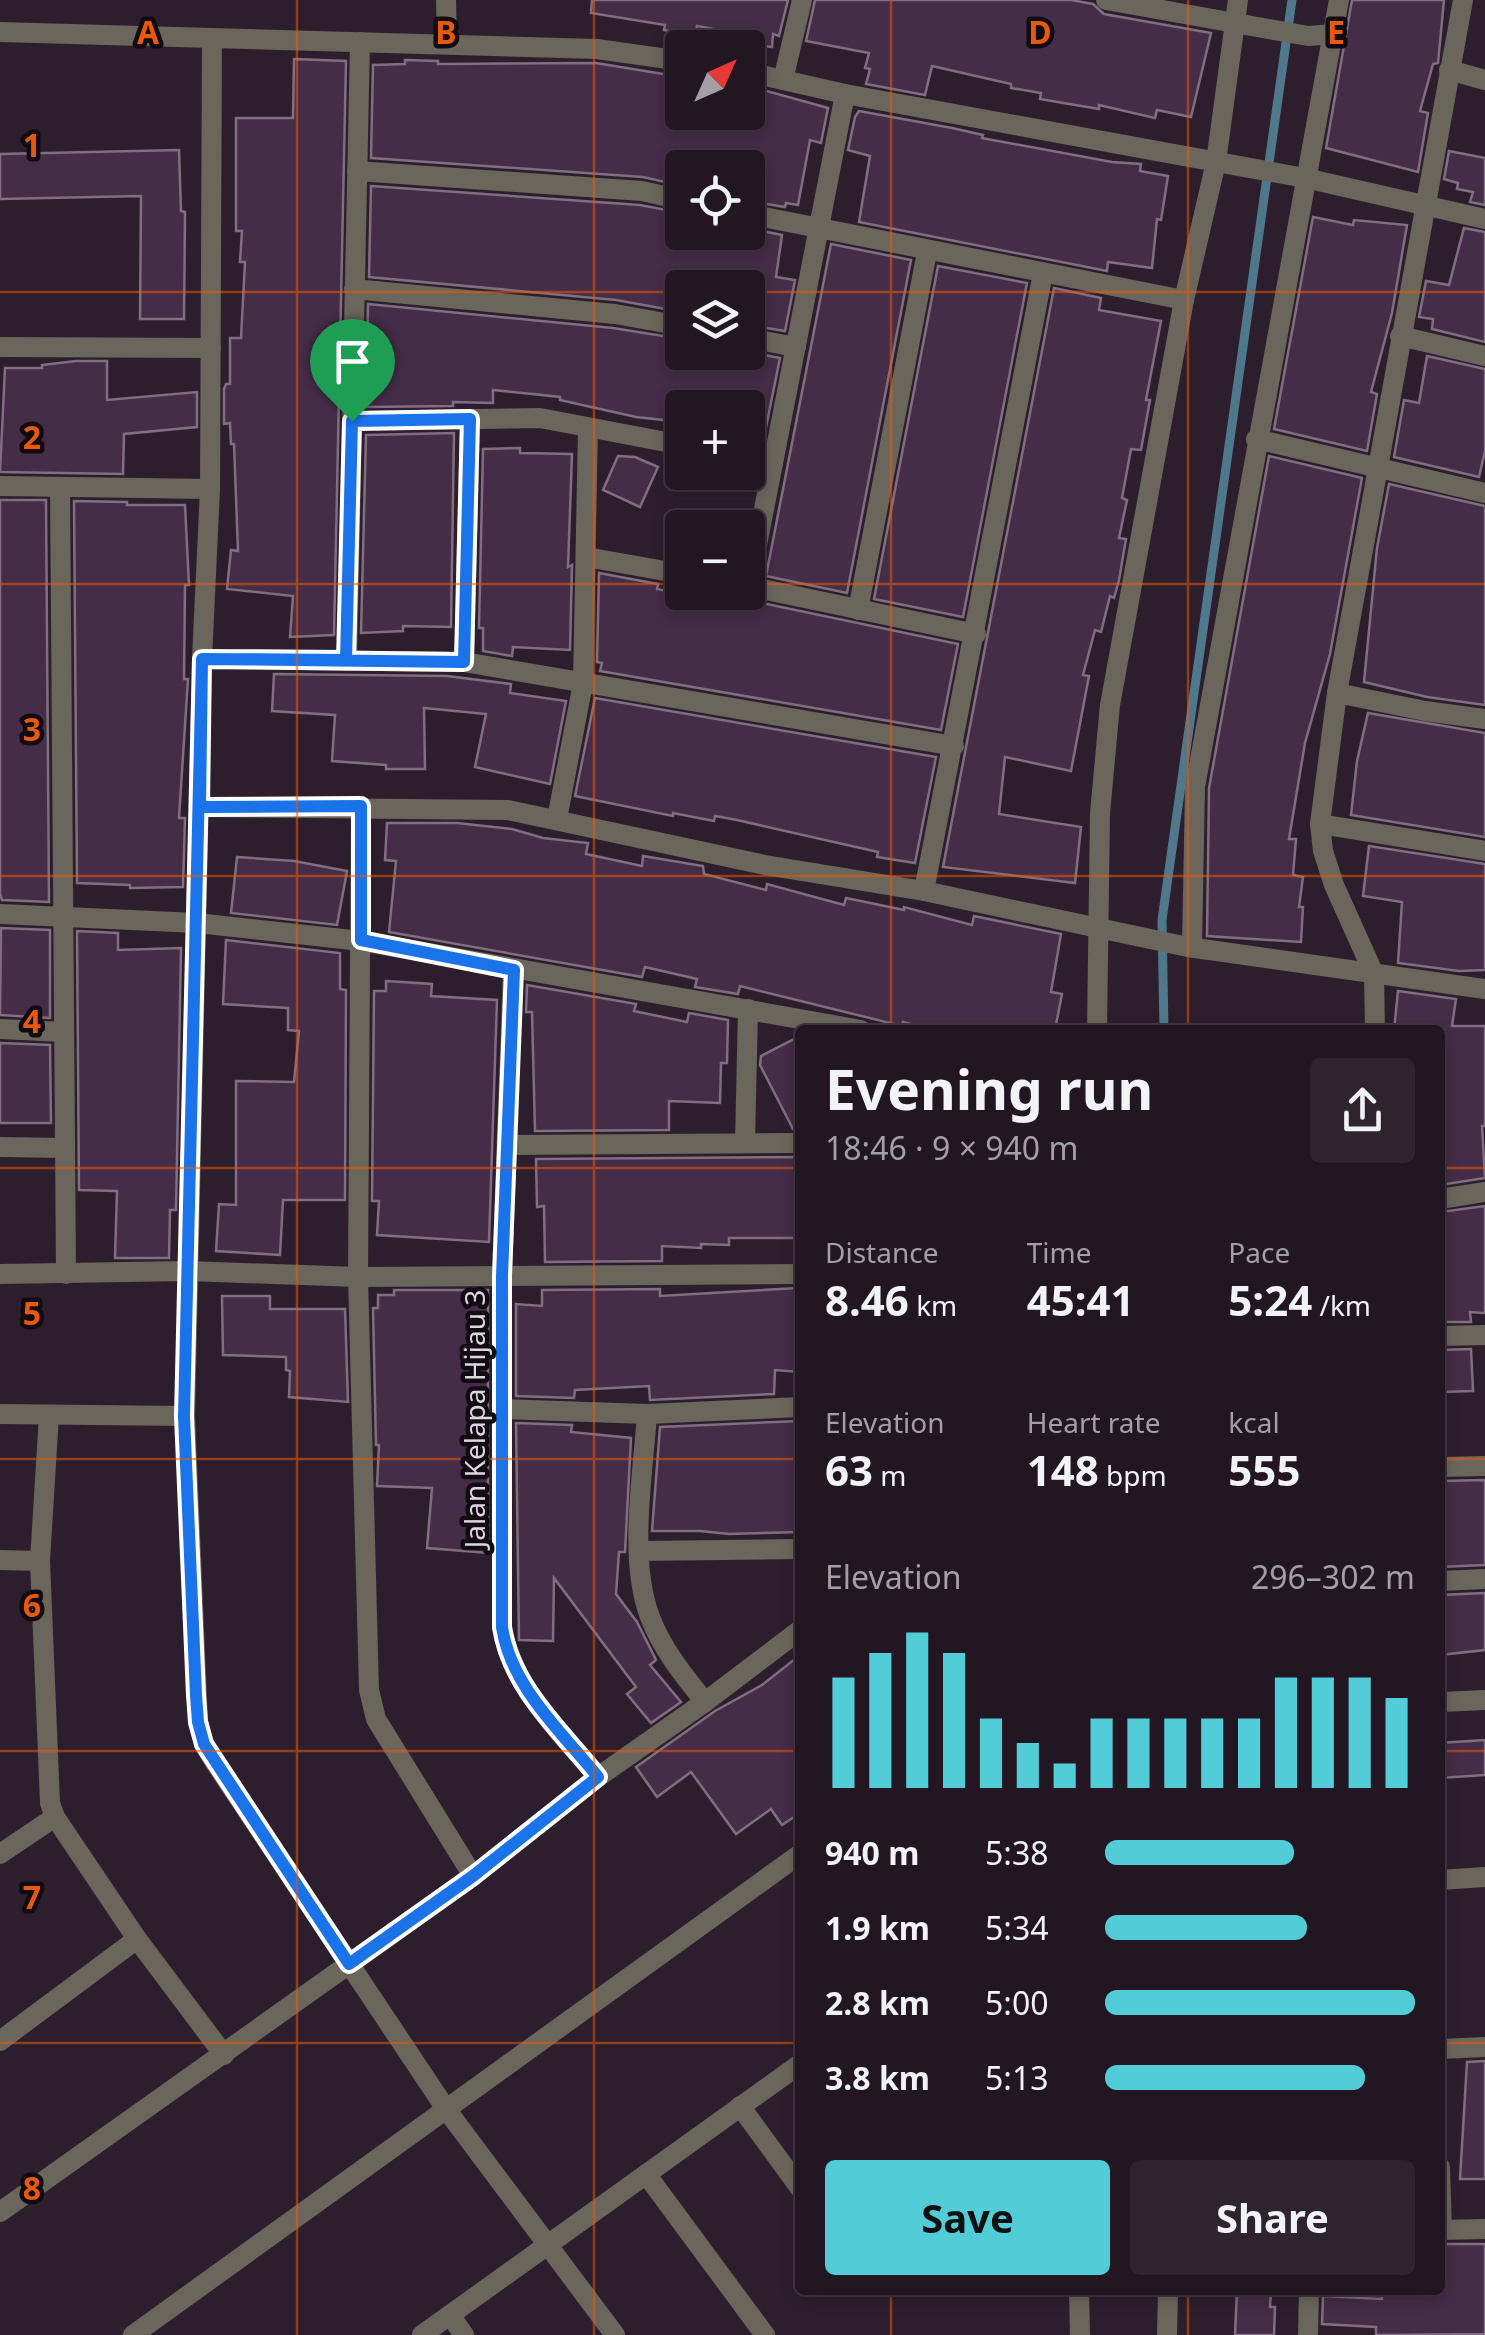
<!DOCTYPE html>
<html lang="en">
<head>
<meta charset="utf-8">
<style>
  :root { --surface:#221622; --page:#2e232f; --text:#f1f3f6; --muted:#a29fa5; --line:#3f3540; --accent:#52ccd6 }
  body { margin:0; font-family:"Noto Sans",sans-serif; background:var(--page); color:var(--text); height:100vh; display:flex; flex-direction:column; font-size:38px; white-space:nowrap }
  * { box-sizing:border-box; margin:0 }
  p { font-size:32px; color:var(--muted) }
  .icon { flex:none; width:55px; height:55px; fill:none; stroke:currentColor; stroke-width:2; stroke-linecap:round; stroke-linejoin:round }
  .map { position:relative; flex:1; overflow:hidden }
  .drawer { position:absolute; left:795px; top:1025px; width:650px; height:1270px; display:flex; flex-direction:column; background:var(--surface); border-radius:10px; box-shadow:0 5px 15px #0003,0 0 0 2px var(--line) }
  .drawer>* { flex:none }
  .needle { width:65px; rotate:45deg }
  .buttons { position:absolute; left:665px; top:30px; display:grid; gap:20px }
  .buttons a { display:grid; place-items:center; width:100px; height:100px; border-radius:10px; background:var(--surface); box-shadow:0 5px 15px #0003,0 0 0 2px var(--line); font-size:50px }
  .pin { position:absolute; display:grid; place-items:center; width:85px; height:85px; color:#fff; margin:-102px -42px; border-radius:50% 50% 50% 0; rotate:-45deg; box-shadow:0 0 10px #0007 }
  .pin .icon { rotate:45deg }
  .round { display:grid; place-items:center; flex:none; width:105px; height:105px; border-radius:10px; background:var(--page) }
  .head { display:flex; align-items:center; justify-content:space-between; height:170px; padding:0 30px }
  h1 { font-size:55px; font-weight:700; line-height:75px }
  .stats { display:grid; grid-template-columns:repeat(3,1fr); gap:15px; height:170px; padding:10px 30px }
  .stats div { display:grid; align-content:center }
  .stats b { font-size:42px; font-weight:700 }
  .stats small { font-size:28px; font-weight:400 }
  .stats p { font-size:28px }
  .chart { height:280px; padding:20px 30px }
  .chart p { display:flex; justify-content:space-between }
  .chart svg { width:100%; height:180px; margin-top:10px; stroke:var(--accent); stroke-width:6 }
  .primary-button { display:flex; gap:20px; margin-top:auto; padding:20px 30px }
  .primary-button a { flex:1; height:115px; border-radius:10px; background:var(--accent); color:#111; font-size:40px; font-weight:700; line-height:115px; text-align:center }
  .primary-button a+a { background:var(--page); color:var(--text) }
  ul { padding:0 30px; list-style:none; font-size:32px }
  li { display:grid; grid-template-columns:160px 120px 1fr; align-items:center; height:75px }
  li i { height:25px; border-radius:12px; background:var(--accent) }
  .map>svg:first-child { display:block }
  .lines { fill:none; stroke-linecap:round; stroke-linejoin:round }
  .stream { stroke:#4f788d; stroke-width:9 }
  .building { fill:#452c47; stroke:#806e81; stroke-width:2.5 }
  .minor { stroke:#6a665c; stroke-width:20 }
  .route-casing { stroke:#fff; stroke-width:20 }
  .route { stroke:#1a73e8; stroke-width:12 }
  .grid { fill:none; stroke:#e8590c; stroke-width:2.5; stroke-opacity:0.55 }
  .labels { text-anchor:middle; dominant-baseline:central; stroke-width:9; stroke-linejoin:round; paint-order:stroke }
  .street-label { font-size:28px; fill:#dfd5e0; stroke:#110b12 }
  .grid-label { font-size:32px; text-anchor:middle; font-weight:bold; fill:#e8590c; stroke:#110b12; stroke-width:9; stroke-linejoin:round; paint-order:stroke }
</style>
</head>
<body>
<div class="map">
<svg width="1485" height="2335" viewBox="0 0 1485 2335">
  <rect width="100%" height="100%" fill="#2d1e2e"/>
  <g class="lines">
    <path class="stream" d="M1164,1030l-2,-110 130,-920"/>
  </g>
  <g class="building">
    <path d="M592,0h196l-9,36 -6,-2 -1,13 -32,-4 1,-9 -44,-8 -2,10 -31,-6 1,-5 -74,-12z"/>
    <path d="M815,0h256l22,4 11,10 107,19 -20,84 -34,-7 -2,8 -56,-13v4l-59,-10 1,-6 -30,-5v-4l-79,-18 -7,29 -59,-11 4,-15 -5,-1 4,-15 -63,-12z"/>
    <path d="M1352,0h92l-6,63 -5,1 -13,47 8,2 -10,59 -92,-24z"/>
    <path d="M294,59l52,2 -12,574 -44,2 3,-41 -66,-7 4,-39 7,1 -4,-107h-3l-1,-21 -6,1v-35l2,-5h4v-46h11l4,-76h-5l2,-31h-6v-113h57z"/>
    <path d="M405,60l33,1v3l158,-1 86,14v35h66l4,-25 76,21 -7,35 -11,-3 -12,65 -12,-2 -1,4 -37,-6v-33h-66v18l-39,-9 -272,-19 2,-93 32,-1z"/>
    <path d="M859,111l93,17 31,7 -1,3 130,24 29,2 -1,7 28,5 -7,44 -4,-1 -5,49 -44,-6 -1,9 -248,-49 11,-66 -22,-6 7,-33z"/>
    <path d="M179,150l2,61 4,1 -1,107h-44l1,-123 -141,3v-45z"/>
    <path d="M1449,151l36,7v47l-15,-3 3,-10 -16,-3 1,-6 -14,-4z"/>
    <path d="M371,186l269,19 42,8v19h66v-4l34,7 -6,42 19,3 -10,51 -37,-6v-37h-66v24l-66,-12 -247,-23z"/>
    <path d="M1313,217l40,8 1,-5 53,5 -15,88 -21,79 6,2 -10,57 -93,-22z"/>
    <path d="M1464,228l21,4v110l-53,-13 1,-10 -14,-2 7,-36 23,4z"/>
    <path d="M831,244l80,16 -64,333 -81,-17z"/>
    <path d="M938,266l89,17 -64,334 -89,-18z"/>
    <path d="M1054,288l47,10 -2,12 62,11 -15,79h4l-9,50 -10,-1 -9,49 5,2 -8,38 7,1 -7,41 -5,18 -4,-2 -9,36 -6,-2 -12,45 6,1 -18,95 -66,-14 -6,57 82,13 -6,56 -132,-16z"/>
    <path d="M368,304l245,24 69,11v13h66l32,6 -17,84 -15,-3v-31h-66v14l-46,-5 -76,-17v-3l-67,-7v13l-40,-1v4l-87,1z"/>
    <path d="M1427,356l58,13v82l-6,26 -85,-20 10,-57 15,3z"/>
    <path d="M76,361h31v39l90,-8v35l-73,7 -1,40 -123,-2 5,-104h37v-3z"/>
    <path d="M454,433l-3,194 -48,-1v5l-42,2 5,-198z"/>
    <path d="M520,448v5l52,1 -4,113 4,-2 -2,85 -57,-3 -1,9 -29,-5v-23h-4l4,-179z"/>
    <path d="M618,456l17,1 23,10 -18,40 -37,-17z"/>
    <path d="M1269,456l93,22 -32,176 -25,89 -16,96h7l-3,36 10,2 -4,30h4l-2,35 -94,-6 2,-148z"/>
    <path d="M1389,484l96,22v199l-58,-8 -63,-15 13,-134z"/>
    <path d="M0,500h46l3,402 -47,-2 -2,-6z"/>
    <path d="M74,501l53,1v3h58l4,80h-4l-1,94h4l-9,139h6l-2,69 -53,1v-3l-53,-2z"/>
    <path d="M599,573l59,11 -1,5 76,14 1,-3 27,6 1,-3 196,41 -17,86 -341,-59 2,-8 -5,-1z"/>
    <path d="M274,674l173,2 64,8 -1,9 56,8 -16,83 -75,-17 11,-53 -62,-6 1,61h-39v-4l-54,-4 3,-46 -63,-4z"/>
    <path d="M595,698l341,59 -21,106 -38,-6 1,-5 -141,-32 -22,-4 -1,5 -41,-8v3l-98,-20z"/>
    <path d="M1368,713l117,20v104l-134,-22 6,-54z"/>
    <path d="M387,823h70l55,6 31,9 45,5 -2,11 56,12 1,-10 60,10 1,8 62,16 1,-6 77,21 2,-7 58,12v-3l68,18 2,-9 87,18 -10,58 11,2 -7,36h-120l-32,-8 -1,4 -162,-40 -2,8 -43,-7 2,-8 -52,-12 -3,10 -253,-45 7,-71 -11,-1z"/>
    <path d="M1369,846l116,18v106l-26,1 -61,-8 4,-61 -39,-6z"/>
    <path d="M237,857l57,4 53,10 -10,54 -106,-12z"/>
    <path d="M1,928l49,2v88l-50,-3z"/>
    <path d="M77,931l41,2v17l63,-2 -5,262h-6l-1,48h-54l2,-67 -38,-1z"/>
    <path d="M226,940l114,13v36l6,1 -1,210h-62l-3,55 -64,-4 3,-47 17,1v-124l58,1 5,-51 -11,-1v-22l-65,-4z"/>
    <path d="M386,981l46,3 -1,12 66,4 -8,242 -112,-7 2,-34h-7l2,-210h12z"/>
    <path d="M527,985l109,19 -2,7 53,11 2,-9 39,7 -1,43h-6l-1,40 -51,-2v29l-134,1 -3,-119h-6z"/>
    <path d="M1398,991l58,8 -4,27h33v100h-3l3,52 -45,7v-155h-46z"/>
    <path d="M800,1036v93h-7l-33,-64 1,-9z"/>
    <path d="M0,1043l50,2 1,78h-51z"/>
    <path d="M800,1157v81h-71v7l-28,-1v4l-39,-2v15l-117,1 -1,-56 -7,1 -1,-48z"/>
    <path d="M1485,1206v107l-15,-1 1,10h-31v-110z"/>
    <path d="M797,1288l3,84 -25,-2 -1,24 -124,6 -1,-14 -74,4 -1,8 -58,-2v-92l26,2v-16l118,-1v7z"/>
    <path d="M394,1290h94v263l-61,-5 5,-60 -55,-2 2,-41h-3l-3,-137h5v-13h16z"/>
    <path d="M222,1296h48v13h75l3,93 -59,-5 1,-26 -4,-1v-13l-63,-2z"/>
    <path d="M1471,1349l2,42 -33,1v-42z"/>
    <path d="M799,1421l1,111 -71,2 -29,-3h-48l8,-104z"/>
    <path d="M516,1423l56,2 -1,7 60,6 -6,114h-6l-3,42 21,28 19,38 -6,5 31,37 -30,21 -24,-29 9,-7 -82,-109 -1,63 -34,-1z"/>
    <path d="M1485,1480v85l-45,2v-86z"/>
    <path d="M1485,1593v57l-45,5v-60z"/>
    <path d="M800,1655v158l-18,12 -11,-16 -35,25 -45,-62 -34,25 -21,-30 79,-56 47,-26z"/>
    <path d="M1485,1740v35l-45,3v-35z"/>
    <path d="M1485,2061v118h-25l7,-117z"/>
    <path d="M1440,2244h45v90l-109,1v-8l-54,-3 1,-28 59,3 -1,-9h59z"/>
    <path d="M1237,2290h34l-1,17h5l-1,28h-39z"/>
  </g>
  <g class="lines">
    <g class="minor">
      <path d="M446,0l1,44"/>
      <path d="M1106,0l202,36 25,-2"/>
      <path d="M0,32l597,17 85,12"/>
      <path d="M212,38l-2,451 -8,170 -17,757 13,306 6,22 12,20 230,345 169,226"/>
      <path d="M1449,70l36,10"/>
      <path d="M748,72l97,22 460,84 180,41"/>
      <path d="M783,80l19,-80"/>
      <path d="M357,171l285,20 40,9"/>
      <path d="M748,214l436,86"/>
      <path d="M354,289l261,25 67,12"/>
      <path d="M1400,336l85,20"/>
      <path d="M748,338l48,9"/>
      <path d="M0,347l211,1"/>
      <path d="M352,421l188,-3 142,27"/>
      <path d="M1256,439l229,54"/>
      <path d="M748,458l25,5"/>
      <path d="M0,486l210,3"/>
      <path d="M60,487l6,787"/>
      <path d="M586,557l96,17"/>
      <path d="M748,586l228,48"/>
      <path d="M749,586l96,-492"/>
      <path d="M858,610l69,-358"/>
      <path d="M202,659l262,3 490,84"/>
      <path d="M347,661l13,-619"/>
      <path d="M464,662l6,-243"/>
      <path d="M1337,693l88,18 60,8"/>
      <path d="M361,806l-3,471 11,413 7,29 97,157"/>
      <path d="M200,807l308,3 257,55 159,26 264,56 297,42"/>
      <path d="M557,819l26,-136 5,-255"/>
      <path d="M1320,824l165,27"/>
      <path d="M924,891l119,-618"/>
      <path d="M0,914l197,9 164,18 500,89"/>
      <path d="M1192,947l3,-160 144,-787"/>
      <path d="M513,970l-11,306v351c9,60 59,105 96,150"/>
      <path d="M0,1029l64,3"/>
      <path d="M1097,1030l3,-217 10,-108 74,-405 32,-138 22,-162"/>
      <path d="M1375,1030l-1,-56 -40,-89 -11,-34 -3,-27 17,-131 126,-693"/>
      <path d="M745,1143l3,-134"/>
      <path d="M507,1145l293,-2"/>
      <path d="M0,1147l65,1"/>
      <path d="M1440,1199l45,-7"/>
      <path d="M0,1274l188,-3 170,6 442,-3"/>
      <path d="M1440,1336l45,-1"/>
      <path d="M503,1409l144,5 153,-7"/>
      <path d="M0,1414l185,2"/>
      <path d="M647,1414c-4,61 -19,145 3,203 12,32 34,59 55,85"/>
      <path d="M49,1415l-9,146 10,242 5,14 82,122 87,116"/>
      <path d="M1440,1467l45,-1"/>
      <path d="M639,1551l161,-2"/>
      <path d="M0,1560l40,1"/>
      <path d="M1440,1581l45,-2"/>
      <path d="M1440,1702l45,-2"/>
      <path d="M0,1854l55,-37"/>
      <path d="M1440,1880l45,-3"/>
      <path d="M0,2041l137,-102"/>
      <path d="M1440,2049l45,-2"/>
      <path d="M740,2106l60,82"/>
      <path d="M1440,2167l2,63"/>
      <path d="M646,2174l119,161"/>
      <path d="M0,2212l473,-336 125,-99 107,-75 95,-72"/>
      <path d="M1440,2230l45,-1"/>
      <path d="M1079,2290l1,45"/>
      <path d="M450,2315l14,20"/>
      <path d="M133,2335l667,-481"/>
      <path d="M422,2335l378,-271"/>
      <path d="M1167,2335l1,-45"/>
      <path d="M1308,2335l1,-45"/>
    </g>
  </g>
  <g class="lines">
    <defs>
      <path id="route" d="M352,421l-6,239 -144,-1 -18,757 12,279 2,27 6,22 145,220 124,-88 125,-99c-37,-46 -87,-90 -96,-150v-351l12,-306 -153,-30v-134l-161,1 2,-148 262,3 6,-243 -118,2"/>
    </defs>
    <use href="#route" class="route-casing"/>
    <use href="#route" class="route"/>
  </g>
  <path class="grid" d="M297,0v2335M594,0v2335M891,0v1030M1188,0v1030M0,292h682M748,292h737M0,584h682M748,584h737M0,876h1485M0,1168h800M1440,1168h45M0,1459h800M1440,1459h45M0,1751h800M1440,1751h45M0,2043h800M1440,2043h45M891,2290v45M1188,2290v45"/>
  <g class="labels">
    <g class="street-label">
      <text transform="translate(474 1419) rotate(-90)">Jalan Kelapa Hijau 3</text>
    </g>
  </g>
  <g class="grid-label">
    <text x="148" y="44">A</text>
    <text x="446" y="44">B</text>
    <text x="1040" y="44">D</text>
    <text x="1336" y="44">E</text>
    <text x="32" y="157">1</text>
    <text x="32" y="449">2</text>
    <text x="32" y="741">3</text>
    <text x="32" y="1033">4</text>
    <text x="32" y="1325">5</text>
    <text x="32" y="1617">6</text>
    <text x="32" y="1909">7</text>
    <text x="32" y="2200">8</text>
  </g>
</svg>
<div class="buttons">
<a><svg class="needle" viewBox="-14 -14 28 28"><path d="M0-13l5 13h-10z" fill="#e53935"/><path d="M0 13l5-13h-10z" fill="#a29fa5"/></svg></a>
<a><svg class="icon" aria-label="locate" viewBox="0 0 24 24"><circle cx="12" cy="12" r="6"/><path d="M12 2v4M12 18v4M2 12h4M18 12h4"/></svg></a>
<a><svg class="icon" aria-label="layers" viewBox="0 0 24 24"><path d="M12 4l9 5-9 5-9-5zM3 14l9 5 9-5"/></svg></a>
<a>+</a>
<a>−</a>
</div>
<div class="pin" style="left:352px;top:421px;background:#1e9e55"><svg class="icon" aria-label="arrive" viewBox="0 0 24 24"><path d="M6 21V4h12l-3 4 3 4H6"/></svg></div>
<section class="drawer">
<div class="head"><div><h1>Evening run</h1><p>18:46 · 9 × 940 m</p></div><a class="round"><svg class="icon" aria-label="share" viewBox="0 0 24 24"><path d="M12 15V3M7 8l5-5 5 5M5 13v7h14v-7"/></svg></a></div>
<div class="stats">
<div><p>Distance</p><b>8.46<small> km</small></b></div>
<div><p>Time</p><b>45:41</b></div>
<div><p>Pace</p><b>5:24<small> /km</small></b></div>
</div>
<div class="stats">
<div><p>Elevation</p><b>63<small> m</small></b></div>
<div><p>Heart rate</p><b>148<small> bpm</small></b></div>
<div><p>kcal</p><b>555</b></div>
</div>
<div class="chart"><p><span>Elevation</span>296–302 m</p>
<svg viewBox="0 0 160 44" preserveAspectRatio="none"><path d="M5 44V17M15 44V11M25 44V6M35 44V11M45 44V27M55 44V33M65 44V38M75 44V27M85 44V27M95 44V27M105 44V27M115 44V27M125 44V17M135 44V17M145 44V17M155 44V22"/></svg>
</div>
<ul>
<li><b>940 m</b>5:38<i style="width:61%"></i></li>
<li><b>1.9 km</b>5:34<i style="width:65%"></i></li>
<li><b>2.8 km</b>5:00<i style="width:100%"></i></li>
<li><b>3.8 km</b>5:13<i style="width:84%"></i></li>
</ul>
<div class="primary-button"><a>Save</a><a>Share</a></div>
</section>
</div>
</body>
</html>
